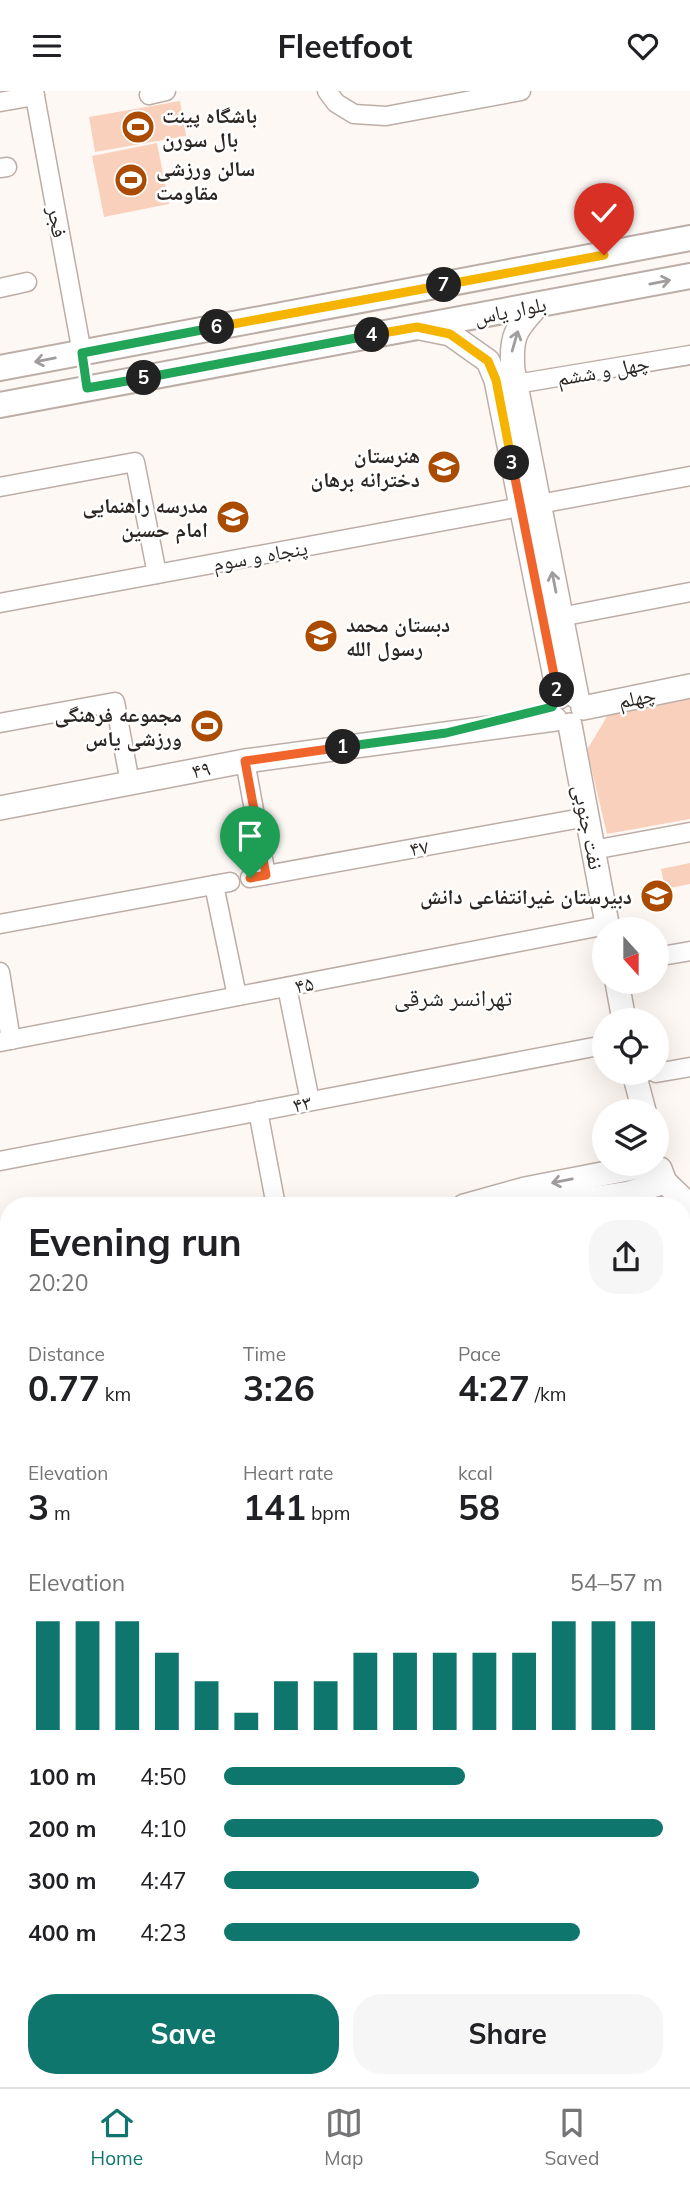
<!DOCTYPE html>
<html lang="en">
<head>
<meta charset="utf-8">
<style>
  :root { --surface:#fff; --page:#f6f6f6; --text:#202124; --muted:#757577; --line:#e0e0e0; --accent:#0f766e }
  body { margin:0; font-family:Mulish,"Noto Naskh Arabic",sans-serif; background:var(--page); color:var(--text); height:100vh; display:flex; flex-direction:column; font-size:26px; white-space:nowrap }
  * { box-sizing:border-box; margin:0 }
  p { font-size:23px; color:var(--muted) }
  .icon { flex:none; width:38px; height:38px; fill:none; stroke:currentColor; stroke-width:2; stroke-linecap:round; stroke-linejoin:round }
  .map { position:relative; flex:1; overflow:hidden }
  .panel { position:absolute; left:0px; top:1106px; width:691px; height:891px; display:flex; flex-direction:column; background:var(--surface); border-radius:28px 28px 0 0; box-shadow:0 7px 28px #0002 }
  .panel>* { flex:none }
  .needle { width:46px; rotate:159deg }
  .fabs { position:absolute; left:592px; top:826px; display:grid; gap:14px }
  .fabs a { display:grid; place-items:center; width:77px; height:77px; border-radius:50%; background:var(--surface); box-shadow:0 7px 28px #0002; font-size:35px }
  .pin { position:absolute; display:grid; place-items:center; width:60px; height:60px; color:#fff; margin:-72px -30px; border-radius:50% 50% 50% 0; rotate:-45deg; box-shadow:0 0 7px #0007 }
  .pin .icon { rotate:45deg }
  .km { position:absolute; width:35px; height:35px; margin:-18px; border-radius:50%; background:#222; color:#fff; font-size:19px; line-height:35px; text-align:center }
  .round { display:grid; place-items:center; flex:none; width:74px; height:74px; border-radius:28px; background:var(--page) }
  .head { display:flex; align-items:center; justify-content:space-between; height:119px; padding:0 28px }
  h1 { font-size:38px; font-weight:700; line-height:52px }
  .stats { display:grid; grid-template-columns:repeat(3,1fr); gap:10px; height:119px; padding:7px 28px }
  .stats div { display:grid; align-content:center }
  .stats b { font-size:35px; font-weight:700 }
  .stats small { font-size:19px; font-weight:400 }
  .stats p { font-size:19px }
  .chart { height:196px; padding:14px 28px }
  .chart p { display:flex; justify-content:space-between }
  .chart svg { width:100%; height:126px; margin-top:7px; stroke:var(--accent); stroke-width:6 }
  .cta { display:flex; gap:14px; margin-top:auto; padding:14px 28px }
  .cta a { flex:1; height:80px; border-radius:28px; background:var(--accent); color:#fff; font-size:28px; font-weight:700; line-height:80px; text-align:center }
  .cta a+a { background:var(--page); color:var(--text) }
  ul { padding:0 28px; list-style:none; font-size:23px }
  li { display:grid; grid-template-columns:112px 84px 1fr; align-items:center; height:52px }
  li i { height:18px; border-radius:9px; background:var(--accent) }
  header { display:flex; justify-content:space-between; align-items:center; height:91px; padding:0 28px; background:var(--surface); font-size:32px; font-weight:700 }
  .menu { display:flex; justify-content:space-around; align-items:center; height:98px; border-top:2px solid var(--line); background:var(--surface); font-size:19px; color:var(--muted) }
  .menu a { display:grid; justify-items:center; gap:4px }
  .menu .on { color:var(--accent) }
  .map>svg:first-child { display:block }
  .green { fill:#f9d0bc }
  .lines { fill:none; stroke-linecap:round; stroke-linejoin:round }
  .minor-casing { stroke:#bcaea7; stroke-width:21 }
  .tertiary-casing { stroke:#bcaea7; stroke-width:26 }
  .secondary-casing { stroke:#bcaea7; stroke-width:28 }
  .minor { stroke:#fff; stroke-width:18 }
  .tertiary { stroke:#fff; stroke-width:23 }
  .secondary { stroke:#fff; stroke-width:24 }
  .oneway { stroke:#a09d9c }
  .split-1-casing { stroke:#fff; stroke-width:14 }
  .split-2-casing { stroke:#fff; stroke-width:14 }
  .split-3-casing { stroke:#fff; stroke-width:14 }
  .split-4-casing { stroke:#fff; stroke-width:14 }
  .split-5-casing { stroke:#fff; stroke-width:14 }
  .split-6-casing { stroke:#fff; stroke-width:14 }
  .split-7-casing { stroke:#fff; stroke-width:14 }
  .split-8-casing { stroke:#fff; stroke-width:14 }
  .split-1 { stroke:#f0652b; stroke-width:9 }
  .split-2 { stroke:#22a559; stroke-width:9 }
  .split-3 { stroke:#f0652b; stroke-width:9 }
  .split-4 { stroke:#f5b400; stroke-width:9 }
  .split-5 { stroke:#22a559; stroke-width:9 }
  .split-6 { stroke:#22a559; stroke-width:9 }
  .split-7 { stroke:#f5b400; stroke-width:9 }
  .split-8 { stroke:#f5b400; stroke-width:9 }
  .labels { text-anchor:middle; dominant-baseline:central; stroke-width:5; stroke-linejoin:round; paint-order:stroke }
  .poi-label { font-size:21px; font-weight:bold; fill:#2b2623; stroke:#fff; text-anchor:end }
  .street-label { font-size:21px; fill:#2b2623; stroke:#fff }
  .neighbourhood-label { font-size:23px; fill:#2b2623; stroke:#fff }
</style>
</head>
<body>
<header><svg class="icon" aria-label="menu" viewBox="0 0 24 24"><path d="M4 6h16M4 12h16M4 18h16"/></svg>Fleetfoot<svg class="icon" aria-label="heart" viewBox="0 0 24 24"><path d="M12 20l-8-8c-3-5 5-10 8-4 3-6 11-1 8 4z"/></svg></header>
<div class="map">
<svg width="690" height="1996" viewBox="0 0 690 1996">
  <rect width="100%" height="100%" fill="#fef8f5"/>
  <g class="green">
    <path d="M180,10l6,35 -91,16 -6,-35z"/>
    <path d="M157,52l12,61 -65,13 -12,-61z"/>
    <path d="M690,603v125l-83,15 -20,-84 25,-42z"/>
    <path d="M690,772v21l-25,5 -4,-20z"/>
    <path d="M9,1559v281l-9,-5v-275z"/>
    <path d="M116,1988h67l1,8h-67z"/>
  </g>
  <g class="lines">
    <defs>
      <g id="minor">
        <path d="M34,0l48,262"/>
        <path d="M327,0l9,12 18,11 32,2 135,-25"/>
        <path d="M149,4l17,-4"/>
        <path d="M0,11l35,-6"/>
        <path d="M0,77l7,-1"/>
        <path d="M0,197l27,-6"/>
        <path d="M516,293l174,-29"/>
        <path d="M0,396l135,-25 22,112"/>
        <path d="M539,413l151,-28"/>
        <path d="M0,512l520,-96"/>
        <path d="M560,526l130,-25"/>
        <path d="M0,632l115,-21 15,81"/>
        <path d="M245,670l21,114"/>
        <path d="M593,759l97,-18"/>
        <path d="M250,787l337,-61"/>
        <path d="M214,794l23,111"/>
        <path d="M0,833l230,-42"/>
        <path d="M656,866l34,-6"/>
        <path d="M0,881l11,68"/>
        <path d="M287,896l23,114"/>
        <path d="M0,951l607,-117"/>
        <path d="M656,982l34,-6"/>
        <path d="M258,1020l18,95"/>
        <path d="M0,1070l604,-116"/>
        <path d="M682,1235l8,-1"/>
        <path d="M0,1354l9,-1"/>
        <path d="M682,1687l8,-1"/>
        <path d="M682,1930l8,-1"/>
        <path d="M648,1988l1,8"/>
      </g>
      <g id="tertiary">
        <path d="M539,213c-23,25 -29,31 -26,66l64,327"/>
        <path d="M420,237l30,6 38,27 8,19 63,317"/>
        <path d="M583,617l107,-22"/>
        <path d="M570,634l38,204"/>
        <path d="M0,717l245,-47 310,-42"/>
        <path d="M617,891l7,38"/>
        <path d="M634,982l10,38"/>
        <path d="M660,1078l5,13 25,24"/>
        <path d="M464,1115l61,-17 128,-25"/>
        <path d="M543,1115l86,-13 36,-11"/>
        <path d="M0,1207l9,-2"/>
        <path d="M330,1988l1,8"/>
      </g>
      <g id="secondary">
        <path d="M0,277l690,-130"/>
        <path d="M0,314l690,-129"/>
        <path d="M682,1384l8,-1"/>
        <path d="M682,1420l8,-2"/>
        <path d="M0,1515l9,-2"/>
        <path d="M0,1548l9,-2"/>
      </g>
    </defs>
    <use href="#minor" class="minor-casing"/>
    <use href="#tertiary" class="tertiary-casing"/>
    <use href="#secondary" class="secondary-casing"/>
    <use href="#minor" class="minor"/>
    <use href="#tertiary" class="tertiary"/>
    <use href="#secondary" class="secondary"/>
  </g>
  <defs><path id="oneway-shaft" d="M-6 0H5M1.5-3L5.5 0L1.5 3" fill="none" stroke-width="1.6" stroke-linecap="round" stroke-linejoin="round" transform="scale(1.75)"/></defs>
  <g class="oneway">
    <use href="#oneway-shaft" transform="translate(660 191) rotate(-11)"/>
    <use href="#oneway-shaft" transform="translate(515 250) rotate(-74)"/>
    <use href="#oneway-shaft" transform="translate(45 269) rotate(169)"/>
    <use href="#oneway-shaft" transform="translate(554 491) rotate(-101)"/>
    <use href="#oneway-shaft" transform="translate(562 1090) rotate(169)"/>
  </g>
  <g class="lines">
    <defs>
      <path id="split-1" d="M250,787l16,-3 -21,-114 98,-14"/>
      <path id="split-2" d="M343,656l103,-14 106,-26 7,-10 -2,-7"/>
      <path id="split-3" d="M512,372l45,227"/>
      <path id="split-4" d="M372,244l45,-8 33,7 38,27 8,19 16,83"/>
      <path id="split-5" d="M144,287l228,-43"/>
      <path id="split-6" d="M144,287l-57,10 -5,-35 135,-26"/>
      <path id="split-7" d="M217,236l227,-42"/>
      <path id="split-8" d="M444,194l160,-30"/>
    </defs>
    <use href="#split-1" class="split-1-casing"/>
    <use href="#split-2" class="split-2-casing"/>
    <use href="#split-3" class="split-3-casing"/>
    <use href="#split-4" class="split-4-casing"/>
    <use href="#split-5" class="split-5-casing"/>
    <use href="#split-6" class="split-6-casing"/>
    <use href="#split-7" class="split-7-casing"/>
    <use href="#split-8" class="split-8-casing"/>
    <use href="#split-1" class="split-1"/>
    <use href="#split-2" class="split-2"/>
    <use href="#split-3" class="split-3"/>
    <use href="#split-4" class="split-4"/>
    <use href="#split-5" class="split-5"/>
    <use href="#split-6" class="split-6"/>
    <use href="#split-7" class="split-7"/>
    <use href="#split-8" class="split-8"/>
  </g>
  <defs>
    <symbol id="stadium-disc" viewBox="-11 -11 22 22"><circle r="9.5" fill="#ab4b00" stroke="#fff"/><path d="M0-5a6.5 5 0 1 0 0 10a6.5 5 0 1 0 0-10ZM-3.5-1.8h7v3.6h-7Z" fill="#fff"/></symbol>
    <symbol id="school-disc" viewBox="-11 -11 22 22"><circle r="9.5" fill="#ab4b00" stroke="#fff"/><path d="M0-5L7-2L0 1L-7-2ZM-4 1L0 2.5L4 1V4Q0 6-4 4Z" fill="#fff"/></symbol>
  </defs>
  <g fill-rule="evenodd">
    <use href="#stadium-disc" x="119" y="17" width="38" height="38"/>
    <use href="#stadium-disc" x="112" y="70" width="38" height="38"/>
    <use href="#school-disc" x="425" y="357" width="38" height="38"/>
    <use href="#school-disc" x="214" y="407" width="38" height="38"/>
    <use href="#school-disc" x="302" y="526" width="38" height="38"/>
    <use href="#stadium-disc" x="188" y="616" width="38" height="38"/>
    <use href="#school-disc" x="638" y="786" width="38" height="38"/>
  </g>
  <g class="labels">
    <g class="poi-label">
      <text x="162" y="24" text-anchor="start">باشگاه پینت<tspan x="162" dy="24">بال سورن</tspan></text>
      <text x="156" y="77" text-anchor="start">سالن ورزشی<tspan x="156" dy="24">مقاومت</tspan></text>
      <text x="420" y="364">هنرستان<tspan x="420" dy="24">دخترانه برهان</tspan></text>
      <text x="208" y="414">مدرسه راهنمایی<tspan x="208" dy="24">امام حسین</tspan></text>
      <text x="346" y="533" text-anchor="start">دبستان محمد<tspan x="346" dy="24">رسول الله</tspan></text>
      <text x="182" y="623">مجموعه فرهنگی<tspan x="182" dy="24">ورزشی یاس</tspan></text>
      <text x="632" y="805">دبیرستان غیرانتفاعی دانش</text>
    </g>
    <g class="street-label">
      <text transform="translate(58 131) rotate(80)">فجر</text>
      <text transform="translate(510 219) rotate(-11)">بلوار یاس</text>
      <text transform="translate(603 279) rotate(-10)">چهل و ششم</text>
      <text transform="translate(260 464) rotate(-10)">پنجاه و سوم</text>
      <text transform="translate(637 606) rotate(-11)">چهلم</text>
      <text transform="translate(201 678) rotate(-11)">۴۹</text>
      <text transform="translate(589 736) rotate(79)">نفت جنوبی</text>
      <text transform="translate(419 756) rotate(-10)">۴۷</text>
      <text transform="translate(304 893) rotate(-11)">۴۵</text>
      <text transform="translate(302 1012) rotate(-11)">۴۳</text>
    </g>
    <g class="neighbourhood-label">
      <text x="453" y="906">تهرانسر شرقی</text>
    </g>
  </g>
</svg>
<div class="fabs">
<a><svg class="needle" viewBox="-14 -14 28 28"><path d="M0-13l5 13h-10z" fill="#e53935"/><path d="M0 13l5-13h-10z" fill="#757577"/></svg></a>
<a><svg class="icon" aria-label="locate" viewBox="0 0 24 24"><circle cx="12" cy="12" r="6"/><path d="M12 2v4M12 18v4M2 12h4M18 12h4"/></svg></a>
<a><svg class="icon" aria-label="layers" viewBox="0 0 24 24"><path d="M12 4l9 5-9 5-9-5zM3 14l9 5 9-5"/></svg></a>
</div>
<div class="pin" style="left:250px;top:787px;background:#1e9e55"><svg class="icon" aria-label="arrive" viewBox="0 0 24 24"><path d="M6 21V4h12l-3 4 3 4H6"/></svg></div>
<div class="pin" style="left:604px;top:164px;background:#d93025"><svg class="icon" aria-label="check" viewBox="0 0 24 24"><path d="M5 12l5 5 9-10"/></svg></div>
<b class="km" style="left:343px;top:656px">1</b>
<b class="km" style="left:557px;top:599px">2</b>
<b class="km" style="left:512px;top:372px">3</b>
<b class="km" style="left:372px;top:244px">4</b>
<b class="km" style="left:144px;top:287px">5</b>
<b class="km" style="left:217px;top:236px">6</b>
<b class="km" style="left:444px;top:194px">7</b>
<section class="panel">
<div class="head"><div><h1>Evening run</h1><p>20:20</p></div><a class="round"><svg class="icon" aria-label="share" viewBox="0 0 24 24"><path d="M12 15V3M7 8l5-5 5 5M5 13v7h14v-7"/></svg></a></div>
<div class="stats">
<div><p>Distance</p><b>0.77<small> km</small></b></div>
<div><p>Time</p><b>3:26</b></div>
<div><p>Pace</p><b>4:27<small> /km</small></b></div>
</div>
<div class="stats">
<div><p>Elevation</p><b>3<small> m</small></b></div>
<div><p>Heart rate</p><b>141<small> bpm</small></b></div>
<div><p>kcal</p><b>58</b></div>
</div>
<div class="chart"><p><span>Elevation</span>54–57 m</p>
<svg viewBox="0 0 160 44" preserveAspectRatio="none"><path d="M5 44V6M15 44V6M25 44V6M35 44V17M45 44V27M55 44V38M65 44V27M75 44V27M85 44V17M95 44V17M105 44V17M115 44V17M125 44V17M135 44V6M145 44V6M155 44V6"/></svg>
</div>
<ul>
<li><b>100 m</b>4:50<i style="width:55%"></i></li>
<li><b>200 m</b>4:10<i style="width:100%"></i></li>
<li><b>300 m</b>4:47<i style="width:58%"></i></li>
<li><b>400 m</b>4:23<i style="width:81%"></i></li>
</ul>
<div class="cta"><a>Save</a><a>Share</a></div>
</section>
</div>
<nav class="menu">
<a class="on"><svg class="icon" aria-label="home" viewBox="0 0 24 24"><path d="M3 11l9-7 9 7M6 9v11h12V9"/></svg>Home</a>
<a><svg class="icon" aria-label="map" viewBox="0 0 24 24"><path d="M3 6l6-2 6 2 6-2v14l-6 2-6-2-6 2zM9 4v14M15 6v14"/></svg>Map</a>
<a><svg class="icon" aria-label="saved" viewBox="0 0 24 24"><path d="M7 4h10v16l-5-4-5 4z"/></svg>Saved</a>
</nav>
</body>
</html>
